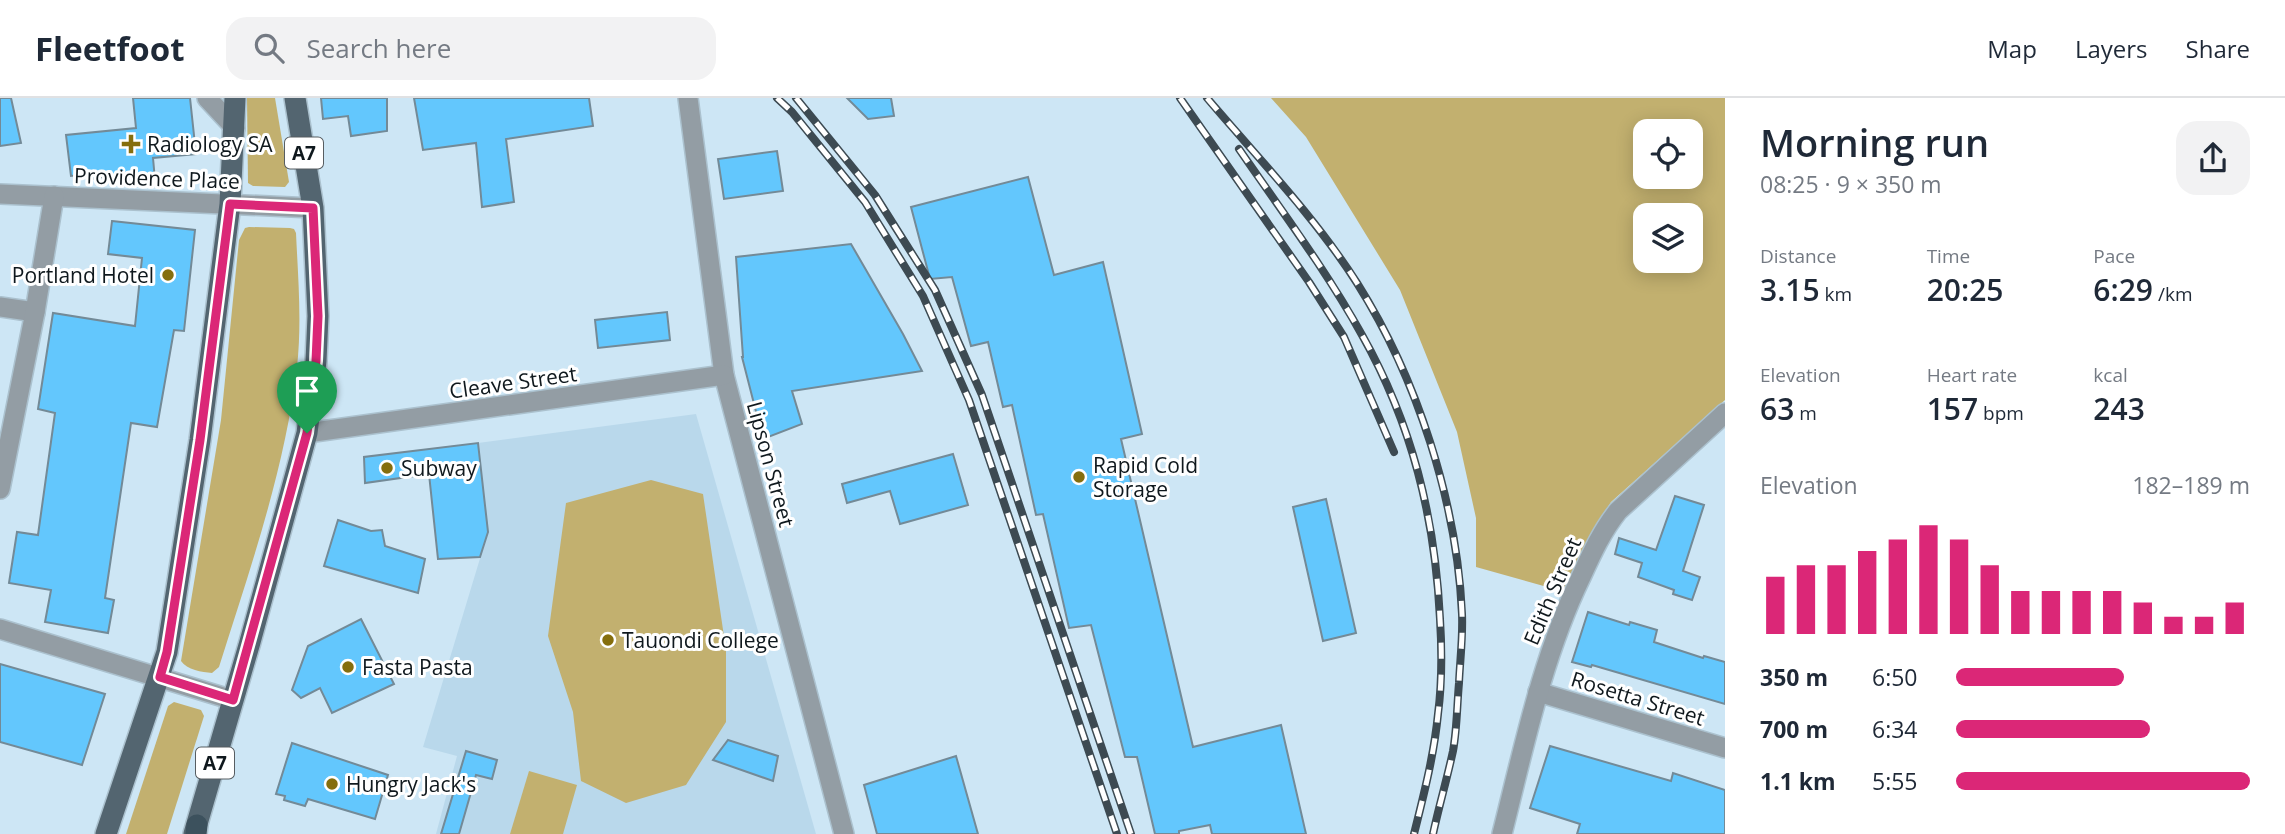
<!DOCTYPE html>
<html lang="en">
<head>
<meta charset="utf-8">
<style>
  :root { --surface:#fff; --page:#f2f2f3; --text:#1f2937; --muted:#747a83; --line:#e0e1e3; --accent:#db2777 }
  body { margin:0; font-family:"Open Sans",sans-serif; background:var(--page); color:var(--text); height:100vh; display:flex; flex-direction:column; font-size:26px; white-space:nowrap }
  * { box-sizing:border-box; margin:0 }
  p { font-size:23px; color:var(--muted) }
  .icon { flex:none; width:38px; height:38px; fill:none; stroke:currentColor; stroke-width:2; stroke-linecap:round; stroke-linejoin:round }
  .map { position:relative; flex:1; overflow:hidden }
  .details { display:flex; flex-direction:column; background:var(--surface); width:560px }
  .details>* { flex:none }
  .controls { position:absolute; left:1633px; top:21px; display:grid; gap:14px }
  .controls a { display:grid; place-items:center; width:70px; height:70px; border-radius:14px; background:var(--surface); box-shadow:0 4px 18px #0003; font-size:35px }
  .pin { position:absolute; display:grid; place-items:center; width:60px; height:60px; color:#fff; margin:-72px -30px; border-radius:50% 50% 50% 0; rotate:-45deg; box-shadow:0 0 7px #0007 }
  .pin .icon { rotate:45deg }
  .round { display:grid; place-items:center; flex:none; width:74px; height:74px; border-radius:21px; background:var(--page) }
  .summary { display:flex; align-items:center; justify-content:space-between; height:119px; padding:0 35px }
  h1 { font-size:38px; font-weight:600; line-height:52px }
  .metrics { display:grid; grid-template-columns:repeat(3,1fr); gap:10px; height:119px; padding:7px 35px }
  .metrics div { display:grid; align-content:center }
  .metrics b { font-size:30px; font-weight:600 }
  .metrics small { font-size:19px; font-weight:400 }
  .metrics p { font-size:19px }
  .chart { height:196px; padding:14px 35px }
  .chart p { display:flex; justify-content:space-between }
  .chart svg { width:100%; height:126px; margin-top:7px; stroke:var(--accent); stroke-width:6 }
  ul { padding:0 35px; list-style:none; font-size:23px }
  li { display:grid; grid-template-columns:112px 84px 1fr; align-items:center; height:52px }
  li i { height:18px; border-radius:9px; background:var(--accent) }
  header { display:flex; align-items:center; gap:42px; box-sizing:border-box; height:98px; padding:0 35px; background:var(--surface); border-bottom:2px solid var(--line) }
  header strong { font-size:33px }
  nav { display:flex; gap:38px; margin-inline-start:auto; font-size:24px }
  .search { width:490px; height:63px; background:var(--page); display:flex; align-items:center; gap:18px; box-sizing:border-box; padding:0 24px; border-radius:21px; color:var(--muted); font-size:26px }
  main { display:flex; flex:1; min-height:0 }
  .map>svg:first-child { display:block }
  .built { fill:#b9d8eb }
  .green { fill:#c2b06f; fill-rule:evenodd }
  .building { fill:#63c7fd; stroke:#738a97; stroke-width:2 }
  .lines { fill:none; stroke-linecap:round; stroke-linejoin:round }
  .street-casing { stroke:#abc1ce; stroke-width:22 }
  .primary-casing { stroke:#abc1ce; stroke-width:24 }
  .highway-casing { stroke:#abc1ce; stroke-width:24 }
  .street { stroke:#939da4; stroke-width:19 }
  .primary { stroke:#536570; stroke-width:21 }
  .highway { stroke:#3c515d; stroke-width:21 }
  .rail-casing { stroke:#3d4a52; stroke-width:8 }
  .rail { stroke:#fff; stroke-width:5; stroke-dasharray:16; stroke-linecap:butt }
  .route-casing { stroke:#fff; stroke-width:14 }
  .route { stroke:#db2777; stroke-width:9 }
  .poi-dot { fill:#856e0d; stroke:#fff; stroke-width:2.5 }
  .labels { text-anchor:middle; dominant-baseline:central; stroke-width:6; stroke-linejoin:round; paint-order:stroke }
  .shield { fill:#fff; stroke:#575d61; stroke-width:2 }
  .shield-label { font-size:19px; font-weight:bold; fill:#0f181d }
  .poi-label { font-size:21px; fill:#0f181d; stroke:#fff; text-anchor:start }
  .street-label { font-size:21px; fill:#0f181d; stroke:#fff }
</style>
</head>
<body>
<header>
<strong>Fleetfoot</strong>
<div class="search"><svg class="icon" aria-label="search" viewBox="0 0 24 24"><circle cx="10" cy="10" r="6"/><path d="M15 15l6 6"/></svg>Search here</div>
<nav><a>Map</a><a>Layers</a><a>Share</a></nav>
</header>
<main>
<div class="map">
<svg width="1725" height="736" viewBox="0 0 1725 736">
  <rect width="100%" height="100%" fill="#cde6f5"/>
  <path class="built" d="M696,316l120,420h-380l21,-78 -34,-9 65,-215 -10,-89z"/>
  <g class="green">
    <path d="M247,0h28l14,84 -4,5 -32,-1 -5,-3z"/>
    <path d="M1271,0h454v302l-114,102 -14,22 -32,68 -89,-25v-49l-19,-86 -57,-142 -94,-153zM1645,33h45v46h-45zM1645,117h45v46h-45z"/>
    <path d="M249,129l41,1 4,1 2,4c2,44 6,89 1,134 -12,102 -47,202 -78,300l-7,6c-10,-1 -25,-3 -31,-12l40,-241 18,-180 6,-12z"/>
    <path d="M651,382l52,14 23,156v72l-40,63 -60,18 -45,-22 -8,-69 -25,-76 18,-133z"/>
    <path d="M174,604l27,8 3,6 -37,118h-41l42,-128z"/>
    <path d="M529,673l48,14 -14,49h-53z"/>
  </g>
  <g class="building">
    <path d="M0,0h11l10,45 -21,3z"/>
    <path d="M133,0h57l6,56 -43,4 2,22 -19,2 -3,-6 -17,4 -4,-5 -20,4 -2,-5 -19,2 -5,-41 70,-7z"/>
    <path d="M321,0h66v33l-36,5 -3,-20 -25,3z"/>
    <path d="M414,0h175l4,28 -87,13 8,63 -32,5 -6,-64 -53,7z"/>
    <path d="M847,0h44l3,18 -26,3z"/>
    <path d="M777,53l6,40 -59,8 -6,-40z"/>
    <path d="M1028,79l26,98 49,-13 39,172 -21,5 72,308 88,-22 25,109h-94l-2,-9 -31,6v3h-24l-18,-77h-12l-34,-132 -22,3 -26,-114 -7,1 -24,-110 -9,2 -15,-65 -17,4 -19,-69 -22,2 -19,-72z"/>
    <path d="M112,123l83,9 -11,101 -10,-1 -17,97 -26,-4 -26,175 9,2 -6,33 -63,-11 6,-32 -42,-7 8,-51 21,3 17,-122 -17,-4 15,-96 82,13 7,-68 -34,-4z"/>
    <path d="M851,146l52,90 19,37 -130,20 10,33 -39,15 -21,-82h1l-7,-100z"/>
    <path d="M667,214l3,28 -72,8 -3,-28z"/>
    <path d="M478,345l10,89 -8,25 -42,2 -9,-85 -64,9 -1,-26z"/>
    <path d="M953,356l15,51 -68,19 -10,-33 -43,12 -5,-19z"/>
    <path d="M1675,398l29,9 -21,66 17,6 -8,23 -19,-6 1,-4 -36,-13 4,-14 -27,-9 4,-16 37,12z"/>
    <path d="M1326,401l30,134 -33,8 -30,-134z"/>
    <path d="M338,422l33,11 11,-1 3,16 40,13 -7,34 -94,-27z"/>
    <path d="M1588,514l41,13 1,-3 27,8 -3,12 49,16 1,-2 21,6v42l-133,-39 -1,2 -19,-5z"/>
    <path d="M361,521l33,65 -62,29 -12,-25 -19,10 -9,-8 16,-44z"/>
    <path d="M0,566l105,30 -23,71 -82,-23z"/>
    <path d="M728,642l50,16 -5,25 -60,-21z"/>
    <path d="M292,645l96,32 -13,44 -67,-20 -3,7 -21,-6 1,-4 -9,-2z"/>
    <path d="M1550,648l121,35 2,-8 52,17v44h-148l3,-10 -50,-16z"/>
    <path d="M466,653l31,9 -5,19 -16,-4 -17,59h-18z"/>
    <path d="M956,658l22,78h-101l-13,-49z"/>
  </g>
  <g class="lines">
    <defs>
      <g id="street">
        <path d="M207,0l28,30"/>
        <path d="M688,0l36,277 120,459"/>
        <path d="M0,96l313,14"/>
        <path d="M0,209l35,5"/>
        <path d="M307,335l417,-58"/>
        <path d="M0,391l35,-177 19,-116"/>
        <path d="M0,531l233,71"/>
        <path d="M1538,594l187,56"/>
        <path d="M1502,736c22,-87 40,-176 79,-257 11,-24 21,-46 37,-66l107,-98"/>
      </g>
      <g id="primary">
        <path d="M106,736l61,-182 33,-212 30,-236 5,-106"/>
        <path d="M194,736l56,-192 57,-209 9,-72 2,-45 -5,-108 -18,-110"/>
      </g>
      <path id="highway" d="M196,736l1,-9"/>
    </defs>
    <use href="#street" class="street-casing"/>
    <use href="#primary" class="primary-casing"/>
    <use href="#highway" class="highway-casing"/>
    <use href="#street" class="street"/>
    <use href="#primary" class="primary"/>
    <use href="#highway" class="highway"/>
    <defs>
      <g id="rail">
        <path d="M777,0l15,14 73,90 58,94 46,104 148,434"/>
        <path d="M796,0l79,97 60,95 47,105 149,439"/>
        <path d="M1180,0l129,184 35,55 50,115"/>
        <path d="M1207,0c51,60 108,119 150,185 60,95 100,219 105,331 1,23 -2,46 -3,69 -2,22 -2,46 -6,68 -6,28 -14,55 -20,83"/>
        <path d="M1239,51c42,61 87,121 123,186 50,89 73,182 78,284 2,32 2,64 -2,95 -4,41 -14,80 -24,120"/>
      </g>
    </defs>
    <use href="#rail" class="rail-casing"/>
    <use href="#rail" class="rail"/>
  </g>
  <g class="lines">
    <defs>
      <path id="route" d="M230,106l83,4 5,108 -2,45 -9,72 -74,267 -73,-23 7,-25 33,-212z"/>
    </defs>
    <use href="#route" class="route-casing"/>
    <use href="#route" class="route"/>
  </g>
  <g class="poi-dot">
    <path d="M127.5 35.5h7v7h7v7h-7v7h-7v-7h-7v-7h7z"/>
    <circle cx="168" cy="177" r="7"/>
    <circle cx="387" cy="370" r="7"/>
    <circle cx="1079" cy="379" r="7"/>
    <circle cx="608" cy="542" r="7"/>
    <circle cx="348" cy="569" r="7"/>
    <circle cx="332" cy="686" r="7"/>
  </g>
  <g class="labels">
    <g class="shield">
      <rect x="285" y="39.5" width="38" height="31" rx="5"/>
      <rect x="196" y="649.5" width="38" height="31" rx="5"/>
    </g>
    <g class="shield-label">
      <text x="304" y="55">A7</text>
      <text x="215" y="665">A7</text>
    </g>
    <g class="poi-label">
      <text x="147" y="46">Radiology SA</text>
      <text x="154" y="177" text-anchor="end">Portland Hotel</text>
      <text x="1093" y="367">Rapid Cold<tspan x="1093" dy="24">Storage</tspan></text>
      <text x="401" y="370">Subway</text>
      <text x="622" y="542">Tauondi College</text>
      <text x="362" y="569">Fasta Pasta</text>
      <text x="346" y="686">Hungry Jack's</text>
    </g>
    <g class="street-label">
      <text transform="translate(157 80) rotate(2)">Providence Place</text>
      <text transform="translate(513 284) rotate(-8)">Cleave Street</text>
      <text transform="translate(771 366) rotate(75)">Lipson Street</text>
      <text transform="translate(1552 493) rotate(-67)">Edith Street</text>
      <text transform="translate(1638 600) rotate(17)">Rosetta Street</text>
    </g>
  </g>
</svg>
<div class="controls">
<a><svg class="icon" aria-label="locate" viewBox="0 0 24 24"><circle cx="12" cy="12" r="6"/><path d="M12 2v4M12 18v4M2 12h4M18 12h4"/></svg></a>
<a><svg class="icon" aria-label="layers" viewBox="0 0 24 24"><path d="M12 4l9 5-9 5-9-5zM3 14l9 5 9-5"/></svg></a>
</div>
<div class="pin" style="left:307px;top:335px;background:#1e9e55"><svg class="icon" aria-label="arrive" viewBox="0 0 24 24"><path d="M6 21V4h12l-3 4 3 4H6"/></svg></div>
</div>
<section class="details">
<div class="summary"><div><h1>Morning run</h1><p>08:25 · 9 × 350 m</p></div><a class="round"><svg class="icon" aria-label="share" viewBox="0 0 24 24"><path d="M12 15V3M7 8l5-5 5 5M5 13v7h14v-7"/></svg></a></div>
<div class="metrics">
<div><p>Distance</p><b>3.15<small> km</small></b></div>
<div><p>Time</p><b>20:25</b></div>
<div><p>Pace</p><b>6:29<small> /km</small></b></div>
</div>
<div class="metrics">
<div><p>Elevation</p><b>63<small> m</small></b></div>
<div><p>Heart rate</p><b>157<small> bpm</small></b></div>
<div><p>kcal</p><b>243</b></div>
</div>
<div class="chart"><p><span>Elevation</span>182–189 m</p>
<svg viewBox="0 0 160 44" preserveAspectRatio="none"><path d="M5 44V24M15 44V20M25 44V20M35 44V15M45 44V11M55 44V6M65 44V11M75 44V20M85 44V29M95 44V29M105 44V29M115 44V29M125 44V33M135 44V38M145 44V38M155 44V33"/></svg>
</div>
<ul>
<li><b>350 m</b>6:50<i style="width:57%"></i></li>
<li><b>700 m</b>6:34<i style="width:66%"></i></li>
<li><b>1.1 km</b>5:55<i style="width:100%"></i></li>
</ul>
</section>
</main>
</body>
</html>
